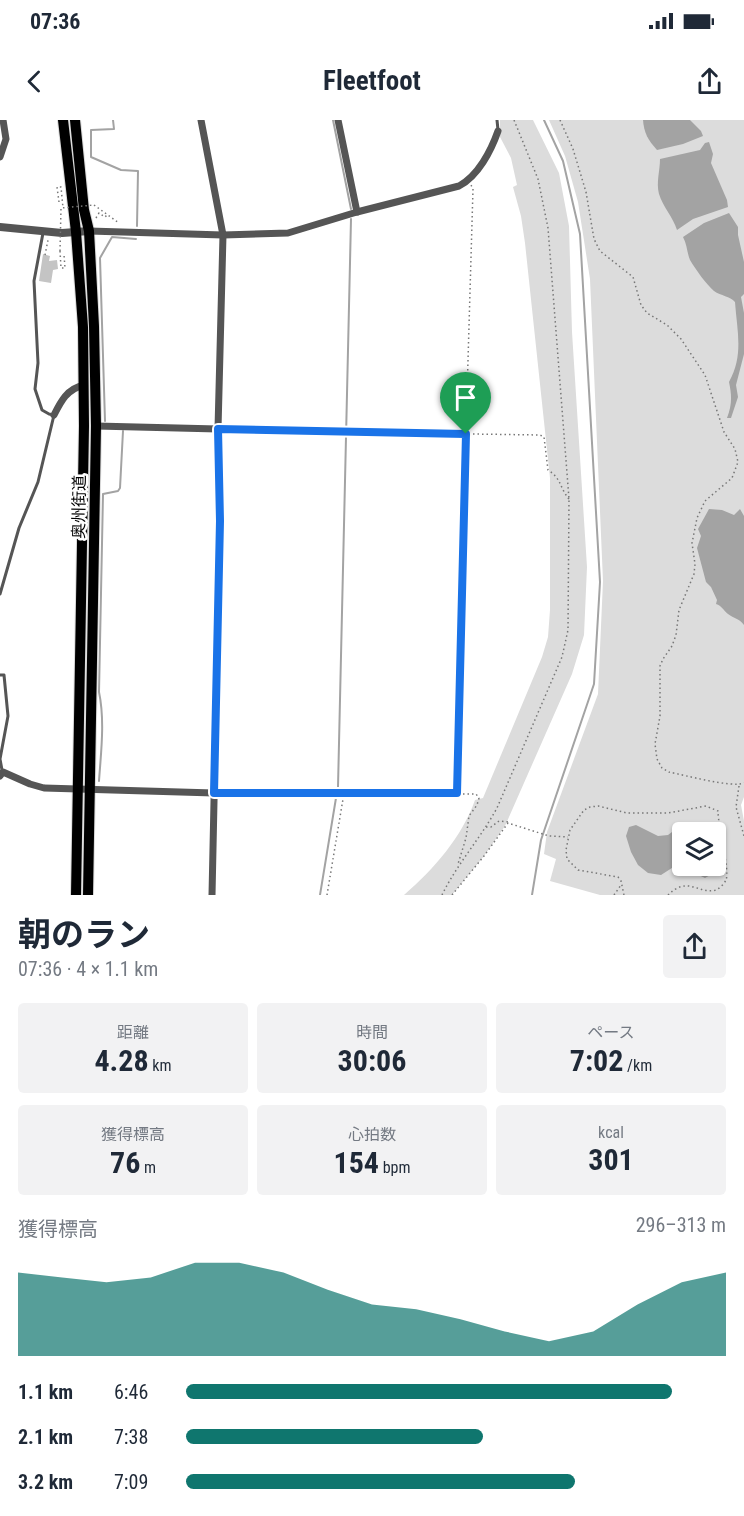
<!DOCTYPE html>
<html lang="ja">
<head>
<meta charset="utf-8">
<style>
  :root { --surface:#fff; --page:#f2f2f3; --text:#1f2937; --muted:#747a83; --accent:#0f766e }
  body { margin:0; font-family:"Roboto Condensed","Noto Sans JP",sans-serif; background:var(--page); color:var(--text); height:100vh; display:flex; flex-direction:column; font-size:22px; white-space:nowrap }
  * { box-sizing:border-box; margin:0 }
  p { font-size:20px; color:var(--muted) }
  .icon { flex:none; width:33px; height:33px; fill:none; stroke:currentColor; stroke-width:2; stroke-linecap:round; stroke-linejoin:round }
  .map { position:relative; height:775px; overflow:hidden }
  .sheet { display:flex; flex-direction:column; background:var(--surface); flex:1 }
  .sheet>* { flex:none }
  .tools { position:absolute; left:672px; top:702px; display:grid; gap:12px }
  .tools a { display:grid; place-items:center; width:54px; height:54px; border-radius:6px; background:var(--surface); box-shadow:0 2px 4px #0004; font-size:30px }
  .pin { position:absolute; display:grid; place-items:center; width:51px; height:51px; color:#fff; margin:-62px -26px; border-radius:50% 50% 50% 0; rotate:-45deg; box-shadow:0 0 6px #0007 }
  .pin .icon { rotate:45deg }
  .round { display:grid; place-items:center; flex:none; width:63px; height:63px; border-radius:6px; background:var(--page) }
  .overview { display:flex; align-items:center; justify-content:space-between; height:102px; padding:0 18px }
  h1 { font-size:33px; font-weight:700; line-height:45px }
  .metrics { display:grid; grid-template-columns:repeat(3,1fr); gap:9px; height:102px; padding:6px 18px }
  .metrics div { display:grid; align-content:center; border-radius:6px; background:var(--page); text-align:center }
  .metrics b { font-size:30px; font-weight:700 }
  .metrics small { font-size:16px; font-weight:400 }
  .metrics p { font-size:16px }
  .chart { height:168px; padding:12px 18px }
  .chart p { display:flex; justify-content:space-between }
  .chart svg { width:100%; height:108px; margin-top:6px; fill:var(--accent); opacity:.7 }
  ul { padding:0 18px; list-style:none; font-size:20px }
  li { display:grid; grid-template-columns:96px 72px 1fr; align-items:center; height:45px }
  li i { height:15px; border-radius:8px; background:var(--accent) }
  .status { display:flex; justify-content:space-between; align-items:center; height:42px; padding:0 30px; background:var(--surface); direction:ltr }
  .status svg { height:16px; fill:currentColor }
  header { display:flex; justify-content:space-between; align-items:center; height:78px; padding:0 18px; background:var(--surface); font-size:27px; font-weight:700 }
  .map>svg:first-child { display:block }
  .green { fill:#dcdcdc; fill-rule:evenodd }
  .water { fill:#a3a3a3 }
  .lines { fill:none; stroke-linecap:round; stroke-linejoin:round }
  .stream { stroke:#a3a3a3; stroke-width:2 }
  .building { fill:#c4c4c4 }
  .trunk-casing { stroke:#dbdbdb; stroke-width:12 }
  .path { stroke:#777; stroke-width:1.5; stroke-dasharray:1.5 3; stroke-linecap:butt }
  .service { stroke:#555; stroke-width:3 }
  .minor { stroke:#555; stroke-width:7 }
  .tertiary { stroke:#555; stroke-width:8 }
  .trunk { stroke:#000; stroke-width:10 }
  .path-bridge { stroke:#777; stroke-width:1.5; stroke-dasharray:1.5 3; stroke-linecap:butt }
  .route-casing { stroke:#fff; stroke-width:12 }
  .route { stroke:#1a73e8; stroke-width:8 }
  .labels { text-anchor:middle; dominant-baseline:central; stroke-width:5; stroke-linejoin:round; paint-order:stroke }
  .street-label { font-size:16px; fill:#000; stroke:#fff }
</style>
</head>
<body>
<div class="status"><b>07:36</b><svg viewBox="0 0 49 12"><path d="M0 12V9h3v3zM5 12V6h3v6zM10 12V3h3v9zM15 12V0h3v12zM26 1h20v11H26zM47 4h2v5h-2z"/></svg></div>
<header><svg class="icon" aria-label="back" viewBox="0 0 24 24"><path d="M15 5l-7 7 7 7"/></svg>Fleetfoot<svg class="icon" aria-label="share" viewBox="0 0 24 24"><path d="M12 15V3M7 8l5-5 5 5M5 13v7h14v-7"/></svg></header>
<div class="map">
<svg width="744" height="775" viewBox="0 0 744 775">
  <rect width="100%" height="100%" fill="#fff"/>
  <g class="green">
    <path d="M500,0h33l26,53 10,53 3,106 15,235 -3,68 -12,39 -67,152 -21,30 -32,39h-48c30,-26 58,-58 71,-95l8,-2 59,-141 6,-20 2,-27v-132l-25,-235 -4,-27 -8,-29 4,-2 -6,-27 -11,-21z"/>
    <path d="M549,0h195v677l-3,8 3,16v74h-144l-50,-14 6,-22 -12,-5 3,-22 51,-138 5,-113 -13,-302 -12,-77 -13,-46zM682,712h34v34h-34z"/>
  </g>
  <g class="water">
    <path d="M643,0h47l11,11 2,5 -20,8 -26,6c-9,-10 -13,-17 -14,-30z"/>
    <path d="M709,22l4,12 -2,9 16,37 1,7 -35,12 -16,11c-4,-13 -14,-23 -18,-36 -3,-12 1,-23 1,-35l40,-9 5,-7z"/>
    <path d="M729,93l9,14v8l6,27v32l-3,3 3,16v41l-8,31 2,12 -7,21h-4c5,-13 5,-22 2,-36 15,-27 8,-51 6,-80 -5,-6 -14,-6 -21,-11 -8,-7 -18,-21 -24,-31 -3,-7 -3,-16 -7,-23l21,-14z"/>
    <path d="M709,389l13,1 12,5 6,-6 4,7v109c-5,-7 -10,-6 -16,-11 -5,-4 -6,-8 -12,-10l1,-4 -6,-13 -5,-5 -9,-34 4,-12 -3,-7z"/>
    <path d="M684,703h9l13,9h-24v34h34v-17l4,10 -1,11 -14,8 -21,-10 -9,-2 -14,9 -13,-2 -10,-8 -7,-13 -5,-16 3,-9 7,-2 22,11 10,-1z"/>
  </g>
  <g class="lines">
    <g class="stream">
      <path d="M113,0l1,9 -23,1v27l30,13 17,1 -1,55"/>
      <path d="M333,0l18,89"/>
      <path d="M105,301l-5,-163 12,-21 24,2"/>
      <path d="M99,661c2,-29 6,-60 0,-89l4,-198 15,-3 2,-3 3,-57"/>
      <path d="M338,667l13,-568"/>
      <path d="M320,775l16,-97"/>
      <path d="M532,775l9,-55 53,-156 6,-102 -20,-348 -17,-73 -19,-41"/>
    </g>
  </g>
  <path class="building" d="M43,134l7,2 -1,5 8,-1 1,9 -5,1 -2,13 -12,-2z"/>
  <g class="lines">
    <defs>
      <g id="trunk">
        <path d="M63,0l13,112 7,95 1,99 -8,469"/>
        <path d="M75,0l9,90 5,21 5,95 2,100 -8,469"/>
      </g>
    </defs>
    <use href="#trunk" class="trunk-casing"/>
    <g class="path">
      <path d="M560,0l13,29 13,43 8,47 6,12 33,26 8,28 6,8 20,12 14,14 24,36 19,57 11,17 3,13 -6,16 -27,23 -8,17 -5,25 3,21 -1,10 -15,36 -3,25 -4,11 -9,13 -3,7v50l-5,28 2,15 5,9 7,4c15,3 63,16 75,11"/>
      <path d="M59,82l-2,-15h4l2,21"/>
      <path d="M94,85l25,18"/>
      <path d="M96,98l3,-5 6,4 2,-2"/>
      <path d="M60,131l1,17h4l-1,-13"/>
      <path d="M45,135l3,-15"/>
      <path d="M466,309l7,-240 -2,-4"/>
      <path d="M473,314l67,1 4,2 4,33c14,9 11,17 21,29"/>
      <path d="M739,666l-3,21 8,29"/>
      <path d="M220,673l256,1 3,4 -2,7 -8,11 -3,22 -8,26"/>
      <path d="M457,673l8,-353"/>
      <path d="M486,707h5l8,-6 10,1"/>
      <path d="M327,775l17,-102"/>
      <path d="M442,775c15,-31 38,-56 55,-87l65,-151 6,-27 1,-131 -21,-271 -10,-49 -24,-59"/>
      <path d="M452,775l32,-39 24,-33 41,13 19,1"/>
      <path d="M614,775l7,-10"/>
      <path d="M624,775l-3,-14 -3,-4 -40,-7 -11,-11 -1,-9 4,-20 14,-20 6,-3 8,-1 29,7h41l38,-7 12,5c0,16 12,59 8,69 -2,4 -6,8 -10,10 -17,5 -28,-15 -48,5"/>
    </g>
    <g class="service">
      <path d="M497,0l1,10"/>
      <path d="M218,309l248,5"/>
      <path d="M0,474l19,-66 19,-46 16,-67 -5,-1 -7,-4 -7,-21 3,-26 -4,-82 9,-48"/>
      <path d="M0,555h4l4,41 -8,43 2,11"/>
    </g>
    <g class="minor">
      <path d="M201,0l22,115 -5,194 2,92 -8,374"/>
      <path d="M338,0l19,92"/>
      <path d="M0,37l6,-18 -3,-19"/>
      <path d="M89,111l134,4 65,-2 69,-21 102,-26c19,-10 32,-35 39,-55"/>
      <path d="M54,295c7,-14 13,-26 30,-30"/>
      <path d="M96,306l122,3"/>
      <path d="M0,656l3,-4 27,12 14,4 170,5"/>
    </g>
    <path class="tertiary" d="M0,107l62,6 27,-2"/>
    <use href="#trunk" class="trunk"/>
    <path class="path-bridge" d="M60,131l1,-43 33,-3"/>
  </g>
  <g class="lines">
    <defs>
      <path id="route" d="M218,309l248,5 -9,359h-243l6,-272z"/>
    </defs>
    <use href="#route" class="route-casing"/>
    <use href="#route" class="route"/>
  </g>
  <g class="labels">
    <g class="street-label">
      <text transform="translate(79 387) rotate(-89)">奥州街道</text>
    </g>
  </g>
</svg>
<div class="tools">
<a><svg class="icon" aria-label="layers" viewBox="0 0 24 24"><path d="M12 4l9 5-9 5-9-5zM3 14l9 5 9-5"/></svg></a>
</div>
<div class="pin" style="left:466px;top:314px;background:#1e9e55"><svg class="icon" aria-label="arrive" viewBox="0 0 24 24"><path d="M6 21V4h12l-3 4 3 4H6"/></svg></div>
</div>
<section class="sheet">
<div class="overview"><div><h1>朝のラン</h1><p>07:36 · 4 × 1.1 km</p></div><a class="round"><svg class="icon" aria-label="share" viewBox="0 0 24 24"><path d="M12 15V3M7 8l5-5 5 5M5 13v7h14v-7"/></svg></a></div>
<div class="metrics">
<div><p>距離</p><b>4.28<small> km</small></b></div>
<div><p>時間</p><b>30:06</b></div>
<div><p>ペース</p><b>7:02<small> /km</small></b></div>
</div>
<div class="metrics">
<div><p>獲得標高</p><b>76<small> m</small></b></div>
<div><p>心拍数</p><b>154<small> bpm</small></b></div>
<div><p>kcal</p><b>301</b></div>
</div>
<div class="chart"><p><span>獲得標高</span>296–313 m</p>
<svg viewBox="0 0 160 44" preserveAspectRatio="none"><path d="M0 44V10L10 12L20 14L30 12L40 6L50 6L60 10L70 17L80 23L90 25L100 29L110 34L120 38L130 34L140 23L150 14L160 10V44z"/></svg>
</div>
<ul>
<li><b>1.1 km</b>6:46<i style="width:90%"></i></li>
<li><b>2.1 km</b>7:38<i style="width:55%"></i></li>
<li><b>3.2 km</b>7:09<i style="width:72%"></i></li>
</ul>
</section>
</body>
</html>
